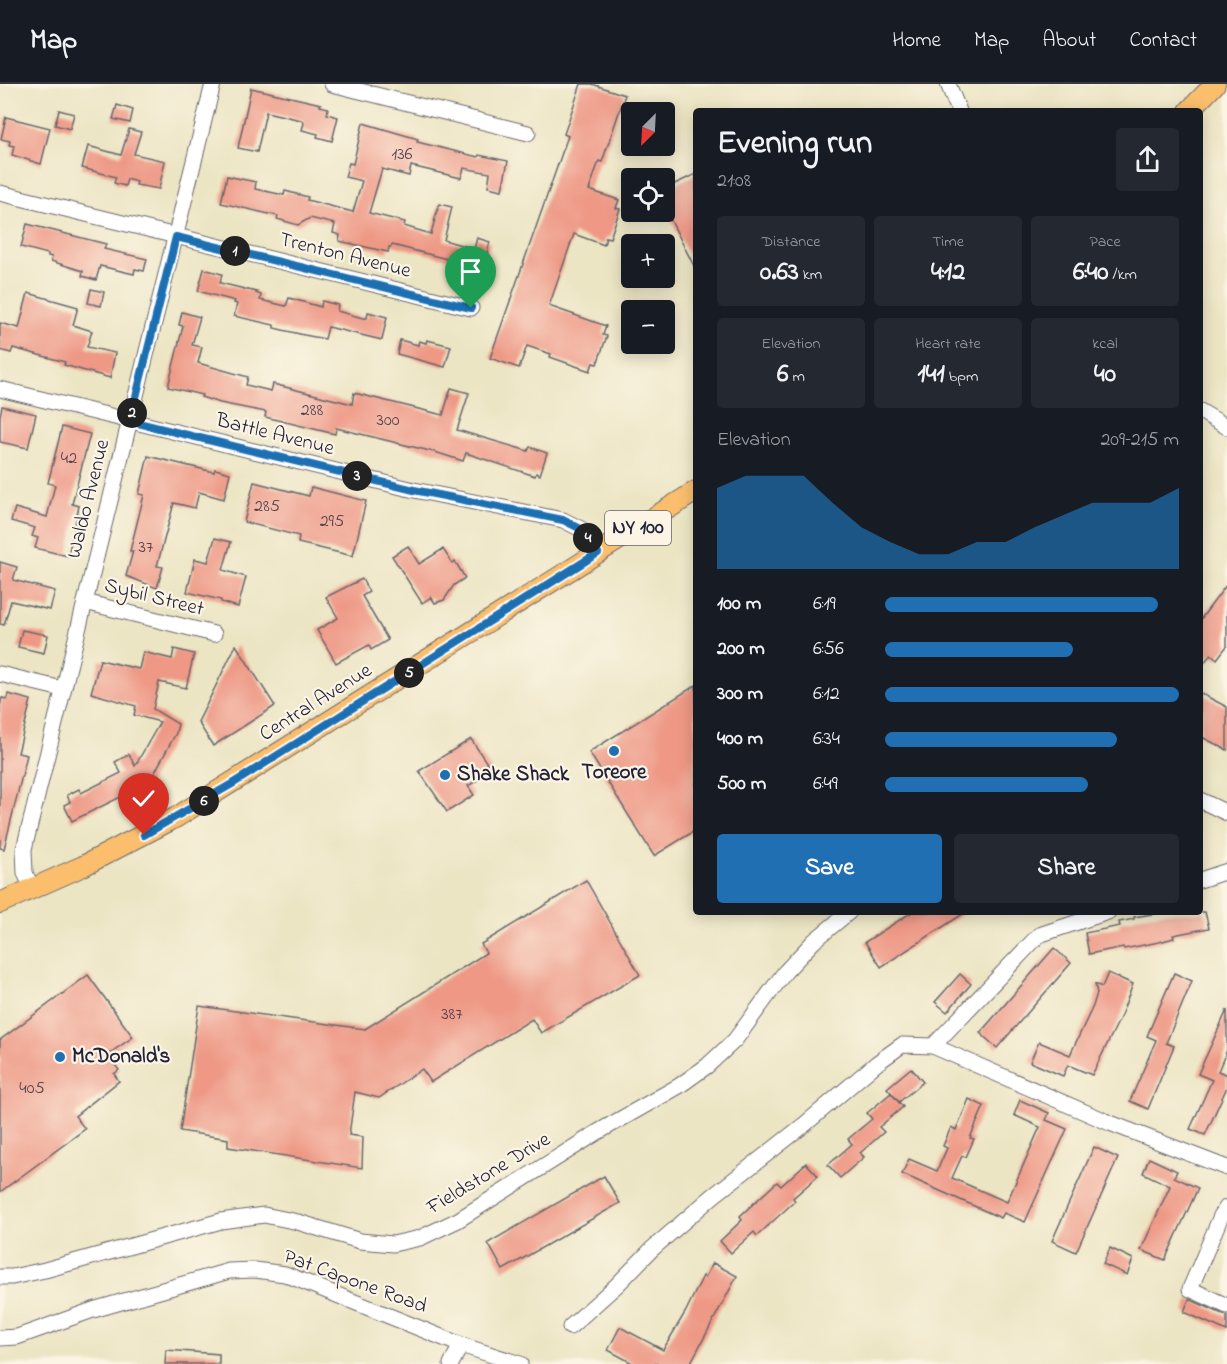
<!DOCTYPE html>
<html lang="en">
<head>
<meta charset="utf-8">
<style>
  :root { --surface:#171b24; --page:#242831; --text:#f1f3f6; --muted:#9ea1a6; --line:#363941; --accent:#1f6fb2 }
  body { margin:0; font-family:"Indie Flower",sans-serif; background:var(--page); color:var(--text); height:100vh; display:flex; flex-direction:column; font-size:22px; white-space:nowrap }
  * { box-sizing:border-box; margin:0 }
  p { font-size:20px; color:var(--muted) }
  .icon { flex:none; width:33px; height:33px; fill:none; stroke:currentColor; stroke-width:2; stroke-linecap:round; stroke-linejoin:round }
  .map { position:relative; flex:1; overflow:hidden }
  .drawer { position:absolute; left:693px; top:24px; width:510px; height:807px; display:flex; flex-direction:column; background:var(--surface); border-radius:6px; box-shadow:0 3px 15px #0003 }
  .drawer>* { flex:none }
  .needle { width:39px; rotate:204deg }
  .controls { position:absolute; left:621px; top:18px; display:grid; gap:12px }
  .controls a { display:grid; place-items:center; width:54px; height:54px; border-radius:6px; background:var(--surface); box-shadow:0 3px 15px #0003; font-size:30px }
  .pin { position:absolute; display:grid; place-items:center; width:51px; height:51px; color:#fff; margin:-62px -26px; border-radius:50% 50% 50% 0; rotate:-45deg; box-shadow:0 0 6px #0007 }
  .pin .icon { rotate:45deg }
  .km { position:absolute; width:30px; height:30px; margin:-15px; border-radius:50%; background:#222; color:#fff; font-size:16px; line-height:30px; text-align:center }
  .round { display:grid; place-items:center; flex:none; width:63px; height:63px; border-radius:6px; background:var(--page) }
  .head { display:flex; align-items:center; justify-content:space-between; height:102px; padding:0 24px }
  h1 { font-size:33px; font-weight:800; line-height:45px }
  .stats { display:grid; grid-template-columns:repeat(3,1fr); gap:9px; height:102px; padding:6px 24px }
  .stats div { display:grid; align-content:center; border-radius:6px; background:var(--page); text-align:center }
  .stats b { font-size:26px; font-weight:800 }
  .stats small { font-size:16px; font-weight:400 }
  .stats p { font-size:16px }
  .chart { height:168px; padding:12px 24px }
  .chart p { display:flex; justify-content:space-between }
  .chart svg { width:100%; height:108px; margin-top:6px; fill:var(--accent); opacity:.7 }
  .cta { display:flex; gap:12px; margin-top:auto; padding:12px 24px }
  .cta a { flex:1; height:69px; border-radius:6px; background:var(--accent); color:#fff; font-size:24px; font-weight:800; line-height:69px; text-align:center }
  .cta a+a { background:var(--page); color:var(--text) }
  ul { padding:0 24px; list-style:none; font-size:20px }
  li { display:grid; grid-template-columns:96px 72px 1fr; align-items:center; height:45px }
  li i { height:15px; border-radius:8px; background:var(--accent) }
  header { display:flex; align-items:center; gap:36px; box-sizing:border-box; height:84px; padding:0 30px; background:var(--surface); border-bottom:2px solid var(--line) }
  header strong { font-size:28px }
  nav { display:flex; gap:33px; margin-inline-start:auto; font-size:21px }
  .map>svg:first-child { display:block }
  .building { fill:#ee9885 }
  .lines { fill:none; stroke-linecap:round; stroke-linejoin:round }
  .minor-casing { stroke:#69666b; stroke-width:17 }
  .major-casing { stroke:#69666b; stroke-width:22 }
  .minor { stroke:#fff; stroke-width:15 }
  .major { stroke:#fabe6d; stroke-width:20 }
  .route-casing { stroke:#fff; stroke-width:12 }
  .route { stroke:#1f6fb2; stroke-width:8 }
  .poi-dot { fill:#1f6fb2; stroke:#fcf5e5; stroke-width:2 }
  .labels { text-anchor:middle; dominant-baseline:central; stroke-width:4.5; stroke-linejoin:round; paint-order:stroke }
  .number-label { font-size:18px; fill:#55404e }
  .shield { fill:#fcf5e5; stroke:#63616e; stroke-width:1.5 }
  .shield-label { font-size:20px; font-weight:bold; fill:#22223b }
  .street-label { font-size:21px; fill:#22223b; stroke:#fcf5e5 }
  .poi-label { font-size:21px; font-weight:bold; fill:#22223b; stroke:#fcf5e5; text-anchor:start }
</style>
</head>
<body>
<header>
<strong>Map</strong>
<nav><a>Home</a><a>Map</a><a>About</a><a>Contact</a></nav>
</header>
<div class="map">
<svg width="1227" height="1280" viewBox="0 0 1227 1280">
  <rect width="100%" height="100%" fill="#fcf5e5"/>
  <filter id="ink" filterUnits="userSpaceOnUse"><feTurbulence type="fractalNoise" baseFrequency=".0167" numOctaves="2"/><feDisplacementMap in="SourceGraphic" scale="12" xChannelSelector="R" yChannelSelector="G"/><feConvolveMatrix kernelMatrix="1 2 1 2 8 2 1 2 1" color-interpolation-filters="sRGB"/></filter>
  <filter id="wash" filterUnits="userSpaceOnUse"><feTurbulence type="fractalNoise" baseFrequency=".008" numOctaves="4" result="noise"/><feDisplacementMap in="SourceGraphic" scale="24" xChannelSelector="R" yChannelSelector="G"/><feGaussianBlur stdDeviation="1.35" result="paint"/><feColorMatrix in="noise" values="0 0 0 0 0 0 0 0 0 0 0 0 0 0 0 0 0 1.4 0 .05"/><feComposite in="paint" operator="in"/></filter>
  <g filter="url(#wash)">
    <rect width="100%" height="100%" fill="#ece5c4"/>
    <g id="blocks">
      <g class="building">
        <path d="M581,0h11l33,11 -23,67 -3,-1 -10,29 30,10 -3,8 4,1 -10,29 -4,-1 -2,8 -30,-11 -25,72 57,20 -3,9 4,1 -10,28 -4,-1 -3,8 -40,-14 1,-3 -24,-8 -8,22 -29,-10 78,-222 -4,-2z"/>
        <path d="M251,4l70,16 -1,2 8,2 -1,6 11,3 -6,24 -15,-4 1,-3 -16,-4 2,-7 -3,-3 -35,-8 -9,40 -19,-4z"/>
        <path d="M117,21l16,5 -3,13 -17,-4z"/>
        <path d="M59,26l15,4 -4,15 -15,-4z"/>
        <path d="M6,33l44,11 -9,36 -29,-9 2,-9 -5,-1 1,-4 -9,-2z"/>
        <path d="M363,39l55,16 -1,3 61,15 1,-2 29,6 -6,29 -14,-3 2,-14 -26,-5 -3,10 -50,-12 -2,10 -27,-7 -13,44 36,9 -1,4 27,8 8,-30 13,3 -8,33 24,7 -5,16 -71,-18 -1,2h-2l-1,5 -49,-11 1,-6 -7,-2 2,-9 -25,-6 -12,7 -21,-6 1,-3 -57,-13 6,-27 29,6 -1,7 29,6 1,-4 23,6 -1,3 46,12 9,-31 -17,-4 4,-14 4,1z"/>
        <path d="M129,45l12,3 -7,22 31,7 -6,28 -23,-4 1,-3 -10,-3 -2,7 -11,-3 2,-6 -34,-9 6,-22 33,9z"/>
        <path d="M696,90v96l-32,-63v-18z"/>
        <path d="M27,140l79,20 -2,5 43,10 -3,12 -9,-2 -1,5 -34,-8 -4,14 -14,-4 1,-5 -32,-10 1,-4 -4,-1v-2l-27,-7z"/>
        <path d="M477,154l13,4 -5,18 -13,-4z"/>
        <path d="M204,185l18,5 -2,9 37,9 -1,1 5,2 -1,5 26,6 3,-8 32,9 1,-6 16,4 -1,6 26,7h4l1,-6 19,5 -5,23 -54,-13 -3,12 -21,-4 -30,-7v-3l-40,-9 3,-12 -3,-1 1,-2 -37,-10z"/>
        <path d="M91,205l13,3 -3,14 -13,-3z"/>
        <path d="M28,209l50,14 -5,18 19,6 -5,16 28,6 -5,25 -46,-13 1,-3 -52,-14 -2,5 -11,-3v-27l19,5z"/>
        <path d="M182,228l18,5 -8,28 10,2 -4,16 50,14 -2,8 25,6 2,-7 79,20 2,-11 89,22 8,-27 18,5 -12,37 71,21 2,-4 17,6 -7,22 -4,-2 -1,3 -69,-23 -3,8 -25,-8 -102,-25 -1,6 -70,-17 1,-5 -46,-9 -19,-6 1,-2 -34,-8 15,-61 -4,-1z"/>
        <path d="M400,256l18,5 1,-4 7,2 1,-3 24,6 -6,21 -48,-13z"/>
        <path d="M2,322l34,8 -8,34 -28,-6v-26z"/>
        <path d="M62,343l28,7 -18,70 7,2 -11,50 -33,-8 3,-10 -6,-2 3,-8 -24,-7 4,-13 32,9 8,-32 -7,-2z"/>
        <path d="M148,372l66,16 1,-3 15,4 -6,26 -25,-7 -4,16 -21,-5 -17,63 6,1 -6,21 -31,-12 7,-25h-3l14,-56 -5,-1z"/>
        <path d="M254,398l55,14 2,-9 55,14 -13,55 -55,-13 1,-7 -55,-14z"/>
        <path d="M215,454l16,4 -8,28 23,7 -8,30 -17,-5v-2l-34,-8 8,-33 13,3z"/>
        <path d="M408,462l11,18 24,-15 9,14 3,-2 10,17 -11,7 -10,15 -9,3 -4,-6 -9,6 -30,-47z"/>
        <path d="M0,478l17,5 -4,13 42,11 -5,19 -39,-9 -7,24 -4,-1z"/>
        <path d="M362,495l7,13 -7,4 26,44 -17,10 -2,-5 -33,18 -19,-33 21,-12 -12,-21z"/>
        <path d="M1227,500v62l-10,13 -6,-5 -11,14v-48z"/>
        <path d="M22,546l26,5 -4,18 -26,-6z"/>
        <path d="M236,561l39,61 -62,40 -15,-24z"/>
        <path d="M174,565l20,5 -8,34 -27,-6 -6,27 25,15 -2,9 -27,50 -77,38 -8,-16 6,-3 -3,-7 12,-6 2,4 40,-20 -6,-11 14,-8 6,12 25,-44 -26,-7 2,-9 -45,-13 9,-33 39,9 4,-17 29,7z"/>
        <path d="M696,601v145l-42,26 -65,-104z"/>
        <path d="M1200,609l27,14v43l-27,-14z"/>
        <path d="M8,610l23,6 -13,53 9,2 -23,94 -4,-1v-142l2,-8 5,1z"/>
        <path d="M471,655l21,32 -24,15 6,9 -27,17 -28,-41z"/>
        <path d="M586,796l54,95 -99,58 -9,-14 -101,63 -9,-13 -43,29 -24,-6 -6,43 14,2 -1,31 -134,-21v-8l-48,-8 19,-125 166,23 121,-76 -5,-9z"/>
        <path d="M912,828h54l-85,55 -16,-25z"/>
        <path d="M1165,828h40l4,16 -36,7 1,3 -15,4 -35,7 -1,-2 -34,7 -4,-21 35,-7 -1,-4 15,-3v-2z"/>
        <path d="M1054,864l17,15 -74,85 -17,-15z"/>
        <path d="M1108,889l25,11 -13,34 -28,57 -24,-10 -5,11 -33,-14 9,-20 31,13 23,-49 4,-13 -2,-9 7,3z"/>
        <path d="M1174,889l18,8 -26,62 8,3 -26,63 -18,-8 26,-61 -9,-4z"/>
        <path d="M960,890l11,10 -24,28 -12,-10z"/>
        <path d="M88,891l45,62 -23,16 7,9 -3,2 5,6 -5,4 5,7 -44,35 10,13 -85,63v-152z"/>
        <path d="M1227,926v40l-9,21 9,4v12l-22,48 -15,-6 22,-49 -14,-6z"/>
        <path d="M911,984l12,14 -24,20 -12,-14z"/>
        <path d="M891,1009l12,14 -24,20 5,5 -24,21 4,4 -24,21 -12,-13 24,-21 -4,-5 24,-20 -5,-6z"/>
        <path d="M969,1015l15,7 -14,32 4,1 -8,18 -4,-1 -10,22 55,24 33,-75 -26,-12 6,-15 29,13 -3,7 21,9 -42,93 -21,-9 -3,5 -99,-44 7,-15 28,12 10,-23 -4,-2 8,-19 5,3z"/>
        <path d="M1094,1063l24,11 -42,94 -24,-11z"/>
        <path d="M1149,1074l28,13 -3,6 24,11 -33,72 -24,-10 29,-64 -27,-13z"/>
        <path d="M806,1079l12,13 -25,22 2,3 -38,35 -3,-4 -23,21 -11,-12 22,-21 -2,-4 37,-34 4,4z"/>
        <path d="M604,1092l16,27 -117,67 -15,-27z"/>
        <path d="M1110,1164l23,11 -6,16 -24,-11z"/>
        <path d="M713,1179l24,13 -47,88h-56l-26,-14 12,-23 43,23 23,-39 17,-35 2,1z"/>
        <path d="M1189,1215l38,17v15l-43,-19z"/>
        <path d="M166,1266l53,4v10h-54z"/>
      </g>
    </g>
  </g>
  <g filter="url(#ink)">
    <use href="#blocks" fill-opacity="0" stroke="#69666b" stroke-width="1.5"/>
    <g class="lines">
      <defs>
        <g id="minor">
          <path d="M332,0l196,49"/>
          <path d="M948,0l11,27"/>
          <path d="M0,109l471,115"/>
          <path d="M0,305l414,101 149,30 20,10 15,23"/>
          <path d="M1200,327l27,16"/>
          <path d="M85,518l129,32"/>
          <path d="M0,590l62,15"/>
          <path d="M1200,716l27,13"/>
          <path d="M1200,796l27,-9"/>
          <path d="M32,804l-7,-15 -1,-24 189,-765"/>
          <path d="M933,962l177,77 117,45"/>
          <path d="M1227,1123l-6,9 -31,73 37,17"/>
          <path d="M0,1193h12l33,-7 176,-49 43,-6 34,7 62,19 33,3 27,-6 38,-18 140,-88 81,-46 28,-20 28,-26 50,-68 29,-31 35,-29"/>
          <path d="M570,1243l47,-42 35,-36 61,-53 91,-71 73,-62 25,-18 31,1 106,-111 69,-23"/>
          <path d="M0,1254l17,-1 76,-27 136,-39 26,-1 30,4 176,71 59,19"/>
          <path d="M451,1280l10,-19"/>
        </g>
        <g id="major">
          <path d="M1189,27l26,-27"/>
          <path d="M0,819l83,-37 92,-48 521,-327"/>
        </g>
      </defs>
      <use href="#minor" class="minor-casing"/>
      <use href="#major" class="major-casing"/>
      <use href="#minor" class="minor"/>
      <use href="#major" class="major"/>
    </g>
  </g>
  <g class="lines" filter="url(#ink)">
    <defs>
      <path id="route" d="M144,751l88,-51 366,-231 -15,-23 -20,-10 -149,-30 -284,-69 46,-184 295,71"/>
    </defs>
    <use href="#route" class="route-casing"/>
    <use href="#route" class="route"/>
  </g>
  <g class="poi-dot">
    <circle cx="614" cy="667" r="6"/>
    <circle cx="445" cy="691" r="6"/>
    <circle cx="60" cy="973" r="6"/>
  </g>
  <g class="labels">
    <g class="number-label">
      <text x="402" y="71">136</text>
      <text x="312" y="327">288</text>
      <text x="388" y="337">300</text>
      <text x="69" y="375">42</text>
      <text x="267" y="423">285</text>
      <text x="332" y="438">295</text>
      <text x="146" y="464">37</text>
      <text x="452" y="931">387</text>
      <text x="32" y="1005">405</text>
    </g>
    <rect class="shield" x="605" y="427" width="66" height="34" rx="4.5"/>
    <g class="shield-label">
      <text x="638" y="444">NY 100</text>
    </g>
    <g class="street-label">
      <text transform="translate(345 172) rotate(14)">Trenton Avenue</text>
      <text transform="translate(275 351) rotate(14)">Battle Avenue</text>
      <text transform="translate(89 415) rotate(-76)">Waldo Avenue</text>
      <text transform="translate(154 514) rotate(14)">Sybil Street</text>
      <text transform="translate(316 619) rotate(-32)">Central Avenue</text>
      <text transform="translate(489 1090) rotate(-31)">Fieldstone Drive</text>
      <text transform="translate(355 1198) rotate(20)">Pat Capone Road</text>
    </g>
    <g class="poi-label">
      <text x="614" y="689" text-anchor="middle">Toreore</text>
      <text x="457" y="691">Shake Shack</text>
      <text x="72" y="973">McDonald's</text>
    </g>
  </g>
</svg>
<div class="controls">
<a><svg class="needle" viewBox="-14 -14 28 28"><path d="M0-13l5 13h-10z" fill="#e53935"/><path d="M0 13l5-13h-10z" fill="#9ea1a6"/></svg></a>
<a><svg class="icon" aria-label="locate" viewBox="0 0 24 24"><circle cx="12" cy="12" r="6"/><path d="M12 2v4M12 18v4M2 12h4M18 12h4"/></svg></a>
<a>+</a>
<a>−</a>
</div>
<div class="pin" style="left:471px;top:224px;background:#1e9e55"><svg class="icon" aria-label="arrive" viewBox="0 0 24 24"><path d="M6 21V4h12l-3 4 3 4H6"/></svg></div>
<div class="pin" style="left:144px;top:751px;background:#d93025"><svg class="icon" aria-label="check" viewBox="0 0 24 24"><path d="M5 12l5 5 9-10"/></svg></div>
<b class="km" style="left:235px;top:167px">1</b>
<b class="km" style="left:132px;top:329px">2</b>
<b class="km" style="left:357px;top:392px">3</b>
<b class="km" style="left:588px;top:454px">4</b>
<b class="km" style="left:409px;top:589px">5</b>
<b class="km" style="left:204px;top:717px">6</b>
<section class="drawer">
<div class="head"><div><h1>Evening run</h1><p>21:08</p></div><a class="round"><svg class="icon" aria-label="share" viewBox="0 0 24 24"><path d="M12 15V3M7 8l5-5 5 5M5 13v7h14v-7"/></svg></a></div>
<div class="stats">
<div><p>Distance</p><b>0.63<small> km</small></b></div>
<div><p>Time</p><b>4:12</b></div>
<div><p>Pace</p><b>6:40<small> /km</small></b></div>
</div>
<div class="stats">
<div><p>Elevation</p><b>6<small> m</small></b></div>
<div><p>Heart rate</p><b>141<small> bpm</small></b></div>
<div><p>kcal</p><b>40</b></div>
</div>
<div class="chart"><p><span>Elevation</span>209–215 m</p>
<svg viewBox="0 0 160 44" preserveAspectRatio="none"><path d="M0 44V11L10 6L20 6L30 6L40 17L50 27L60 33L70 38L80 38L90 33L100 33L110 27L120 22L130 17L140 17L150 17L160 11V44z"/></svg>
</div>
<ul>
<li><b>100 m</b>6:19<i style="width:93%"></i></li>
<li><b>200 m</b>6:56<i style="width:64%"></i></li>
<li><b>300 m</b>6:12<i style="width:100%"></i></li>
<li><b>400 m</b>6:34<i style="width:79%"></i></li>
<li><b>500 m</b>6:49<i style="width:69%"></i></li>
</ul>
<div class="cta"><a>Save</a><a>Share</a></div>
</section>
</div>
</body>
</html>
